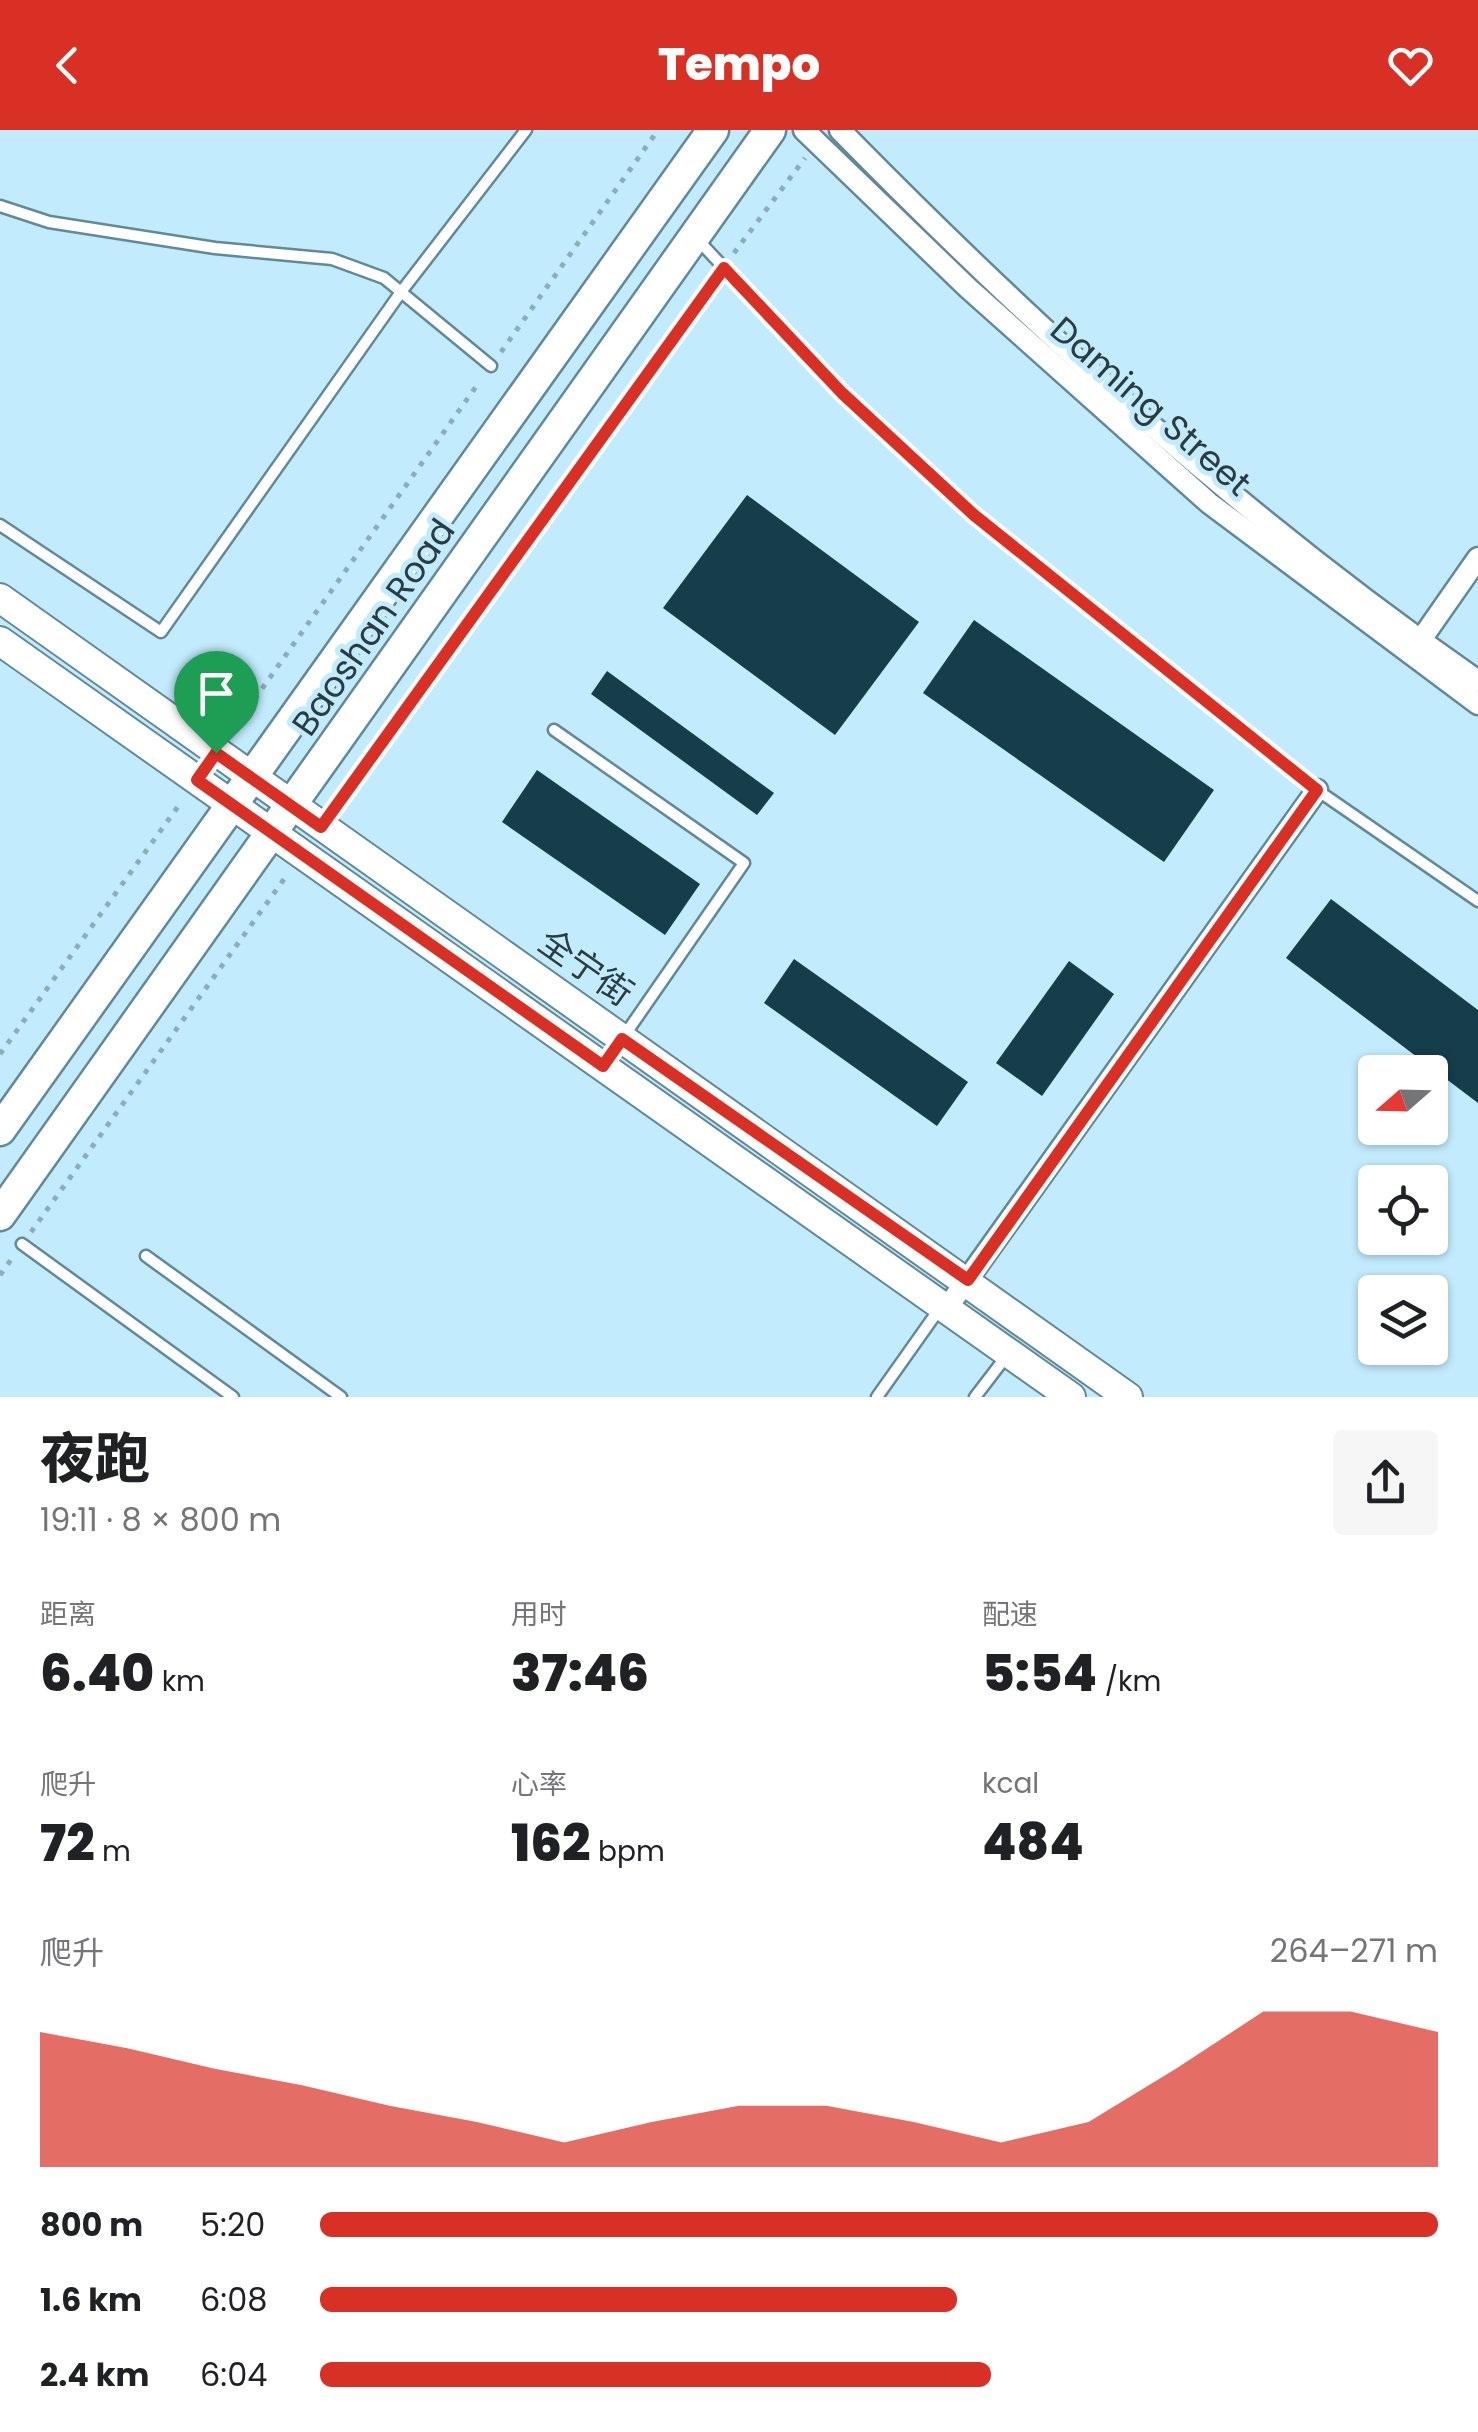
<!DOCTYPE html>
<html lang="zh">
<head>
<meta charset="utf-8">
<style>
  :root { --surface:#fff; --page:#f6f6f6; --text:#202124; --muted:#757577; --accent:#d93025 }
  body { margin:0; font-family:Poppins,"Noto Sans SC",sans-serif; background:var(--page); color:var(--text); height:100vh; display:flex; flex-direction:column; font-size:38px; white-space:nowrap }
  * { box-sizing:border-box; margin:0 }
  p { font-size:32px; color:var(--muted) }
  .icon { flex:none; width:55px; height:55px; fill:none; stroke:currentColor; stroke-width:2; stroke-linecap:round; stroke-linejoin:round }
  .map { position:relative; height:1267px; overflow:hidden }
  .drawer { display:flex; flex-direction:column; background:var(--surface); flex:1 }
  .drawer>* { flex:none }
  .needle { width:65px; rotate:250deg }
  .tools { position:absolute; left:1358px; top:925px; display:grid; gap:20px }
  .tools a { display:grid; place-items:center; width:90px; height:90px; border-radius:10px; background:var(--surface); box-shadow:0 2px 8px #0004; font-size:50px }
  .pin { position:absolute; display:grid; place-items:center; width:85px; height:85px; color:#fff; margin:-102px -42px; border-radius:50% 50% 50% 0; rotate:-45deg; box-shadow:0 0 10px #0007 }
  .pin .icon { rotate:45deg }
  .round { display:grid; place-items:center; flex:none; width:105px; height:105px; border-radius:10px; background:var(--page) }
  .headline { display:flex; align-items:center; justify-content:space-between; height:170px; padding:0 40px }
  h1 { font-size:55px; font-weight:800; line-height:75px }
  .stats { display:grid; grid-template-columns:repeat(3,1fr); gap:15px; height:170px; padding:10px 40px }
  .stats div { display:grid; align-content:center }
  .stats b { font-size:50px; font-weight:800 }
  .stats small { font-size:28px; font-weight:400 }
  .stats p { font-size:28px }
  .chart { height:280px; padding:20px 40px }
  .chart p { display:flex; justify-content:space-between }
  .chart svg { width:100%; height:180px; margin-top:10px; fill:var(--accent); opacity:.7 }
  ul { padding:0 40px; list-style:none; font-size:32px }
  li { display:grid; grid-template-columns:160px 120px 1fr; align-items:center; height:75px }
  li i { height:25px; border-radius:12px; background:var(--accent) }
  header { display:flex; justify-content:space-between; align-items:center; height:130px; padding:0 40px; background:var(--accent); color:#fff; font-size:45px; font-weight:800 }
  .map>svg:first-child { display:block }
  .building { fill:#163d4a }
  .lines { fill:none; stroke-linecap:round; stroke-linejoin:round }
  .service-casing { stroke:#628998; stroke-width:15 }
  .minor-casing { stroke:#628998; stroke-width:25 }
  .tertiary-casing { stroke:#628998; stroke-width:32 }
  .secondary-casing { stroke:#628998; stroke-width:35 }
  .path { stroke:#8cadba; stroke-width:5; stroke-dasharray:5 8; stroke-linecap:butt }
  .service { stroke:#fff; stroke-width:10 }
  .minor { stroke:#fff; stroke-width:20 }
  .tertiary { stroke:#fff; stroke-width:28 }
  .secondary { stroke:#fff; stroke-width:30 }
  .route-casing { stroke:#fff; stroke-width:20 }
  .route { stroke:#d93025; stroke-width:12 }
  .labels { text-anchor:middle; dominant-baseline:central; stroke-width:10; stroke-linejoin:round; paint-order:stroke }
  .street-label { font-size:35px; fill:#2a3b42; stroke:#c2ecfd }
</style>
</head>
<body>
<header><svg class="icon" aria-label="back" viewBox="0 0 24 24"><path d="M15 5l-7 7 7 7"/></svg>Tempo<svg class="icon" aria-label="heart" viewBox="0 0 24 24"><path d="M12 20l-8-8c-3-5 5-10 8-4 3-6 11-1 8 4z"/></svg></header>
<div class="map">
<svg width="1478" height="1267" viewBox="0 0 1478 1267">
  <rect width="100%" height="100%" fill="#c2ecfd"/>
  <g class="building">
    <path d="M747,365l172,127 -84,113 -172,-127z"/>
    <path d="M974,490l240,170 -50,72 -241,-169z"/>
    <path d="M607,541l167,122 -17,22 -166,-121z"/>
    <path d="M537,640l163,114 -35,51 -163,-113z"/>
    <path d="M1331,769l147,111v93l-192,-145z"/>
    <path d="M794,829l174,123 -31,44 -173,-123z"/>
    <path d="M1069,831l45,33 -72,102 -46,-33z"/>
  </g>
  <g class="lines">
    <defs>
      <g id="service">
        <path d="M0,76l49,16 166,26 117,11 52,19 107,88"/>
        <path d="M699,111l142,152 133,122 343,275 161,111"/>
        <path d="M0,395l161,107 240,-340 125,-162"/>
        <path d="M554,600l190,133 -140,202"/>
        <path d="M22,1114l211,153"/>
        <path d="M146,1126l195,141"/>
        <path d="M877,1267l63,-89"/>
        <path d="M975,1267l33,-43"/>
      </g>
      <g id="minor">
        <path d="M804,0l164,158 241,215 269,201"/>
        <path d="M840,0c197,201 406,390 638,551"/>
        <path d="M1420,511l58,-83"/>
        <path d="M947,1178l370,-518"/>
      </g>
      <g id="tertiary">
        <path d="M0,468l1128,799"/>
        <path d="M0,511l1071,756"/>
      </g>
      <g id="secondary">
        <path d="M0,1000l713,-1000"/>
        <path d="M0,1085l770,-1085"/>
      </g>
    </defs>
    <use href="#service" class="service-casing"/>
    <use href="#minor" class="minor-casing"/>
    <use href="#tertiary" class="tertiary-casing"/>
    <use href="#secondary" class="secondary-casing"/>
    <g class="path">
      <path d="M734,123l71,-95"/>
      <path d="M501,222l157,-222"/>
      <path d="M232,601l248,-350"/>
      <path d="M337,675l376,-522"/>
      <path d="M0,924l182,-253"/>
      <path d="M31,1102l256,-357"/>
      <path d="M0,1145l13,-18"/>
    </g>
    <use href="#service" class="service"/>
    <use href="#minor" class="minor"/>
    <use href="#tertiary" class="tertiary"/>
    <use href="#secondary" class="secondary"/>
  </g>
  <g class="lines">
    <defs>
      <path id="route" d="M724,138l118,125 132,122 343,275 -349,490 -346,-241 -19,27 -406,-286 19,-27 105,74z"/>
    </defs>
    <use href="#route" class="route-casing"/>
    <use href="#route" class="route"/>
  </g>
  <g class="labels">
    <g class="street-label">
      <text transform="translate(1151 276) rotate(41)">Daming Street</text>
      <text transform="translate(373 497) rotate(-55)">Baoshan Road</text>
      <text transform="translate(586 837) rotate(35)">全宁街</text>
    </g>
  </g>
</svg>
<div class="tools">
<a><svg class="needle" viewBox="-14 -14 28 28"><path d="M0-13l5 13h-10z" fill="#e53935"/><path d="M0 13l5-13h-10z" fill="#757577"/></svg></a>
<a><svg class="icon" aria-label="locate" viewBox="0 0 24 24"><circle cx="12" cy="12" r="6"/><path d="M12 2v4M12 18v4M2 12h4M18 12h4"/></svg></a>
<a><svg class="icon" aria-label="layers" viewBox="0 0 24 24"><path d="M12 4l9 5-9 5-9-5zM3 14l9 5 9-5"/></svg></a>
</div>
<div class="pin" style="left:216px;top:623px;background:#1e9e55"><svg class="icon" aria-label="arrive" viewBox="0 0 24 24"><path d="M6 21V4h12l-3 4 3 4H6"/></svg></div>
</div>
<section class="drawer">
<div class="headline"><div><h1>夜跑</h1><p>19:11 · 8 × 800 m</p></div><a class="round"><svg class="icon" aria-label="share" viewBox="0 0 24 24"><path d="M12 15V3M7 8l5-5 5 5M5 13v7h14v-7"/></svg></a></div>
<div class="stats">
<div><p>距离</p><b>6.40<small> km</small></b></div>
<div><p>用时</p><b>37:46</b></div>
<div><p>配速</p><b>5:54<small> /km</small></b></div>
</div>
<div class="stats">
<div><p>爬升</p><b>72<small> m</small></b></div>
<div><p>心率</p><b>162<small> bpm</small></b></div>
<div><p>kcal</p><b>484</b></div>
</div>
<div class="chart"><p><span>爬升</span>264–271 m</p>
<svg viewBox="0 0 160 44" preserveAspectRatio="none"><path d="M0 44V11L10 15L20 20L30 24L40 29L50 33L60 38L70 33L80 29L90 29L100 33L110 38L120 33L130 20L140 6L150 6L160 11V44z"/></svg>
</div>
<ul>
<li><b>800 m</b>5:20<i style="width:100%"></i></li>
<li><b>1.6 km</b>6:08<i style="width:57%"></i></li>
<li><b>2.4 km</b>6:04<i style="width:60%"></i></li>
</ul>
</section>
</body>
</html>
